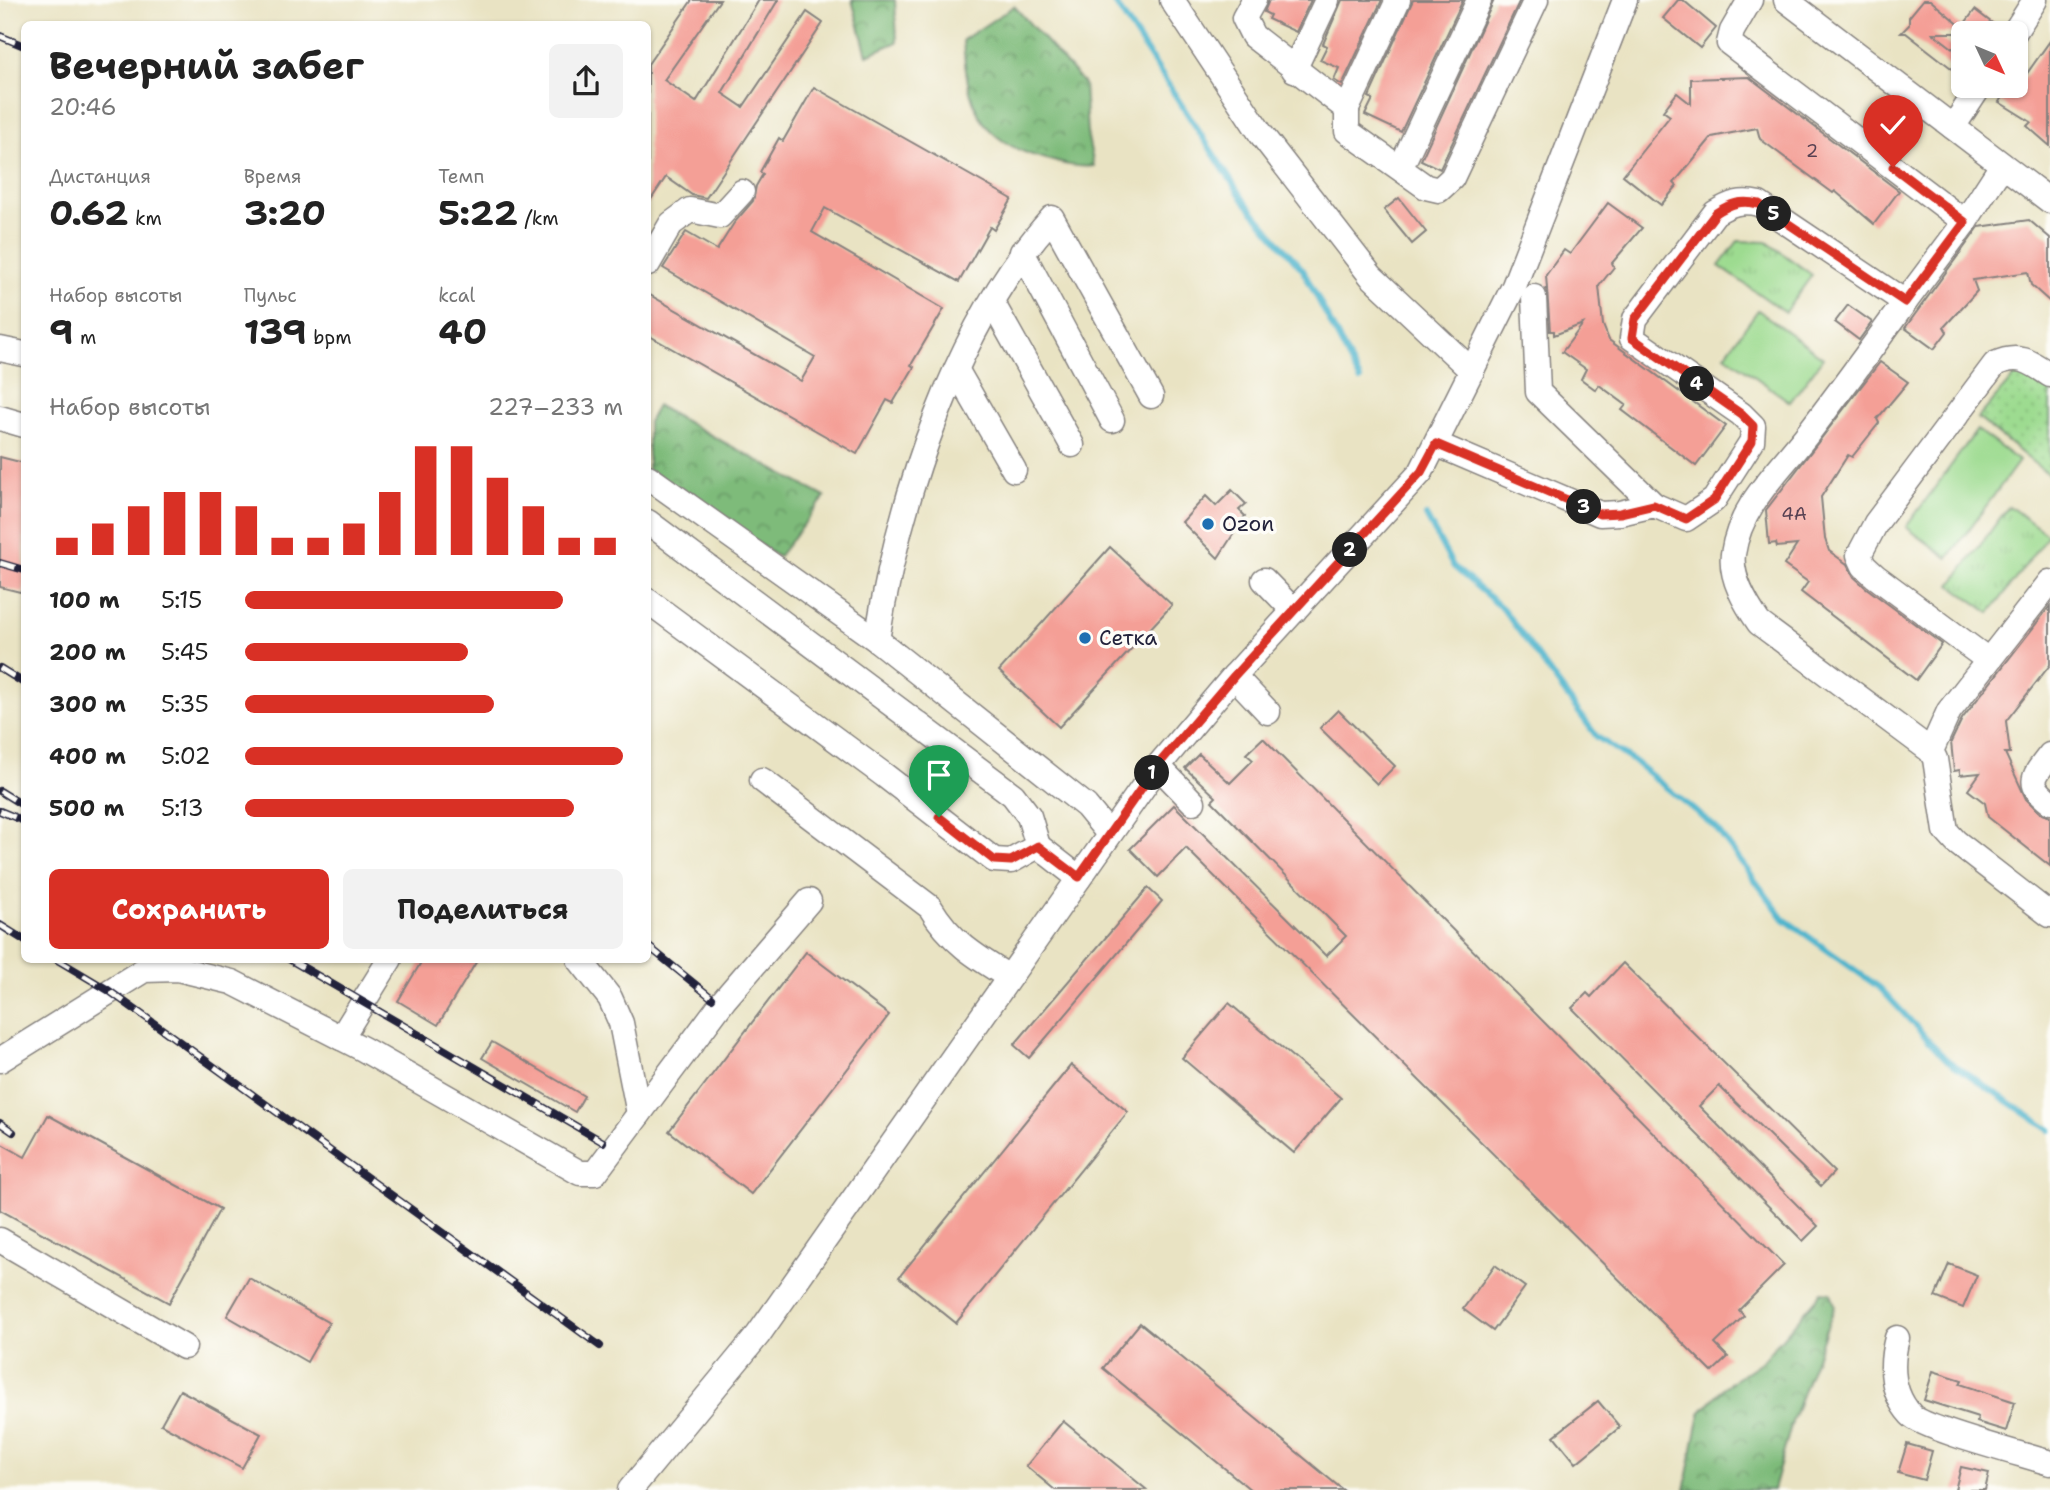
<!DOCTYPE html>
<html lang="ru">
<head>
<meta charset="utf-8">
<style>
  :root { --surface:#fff; --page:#f2f2f2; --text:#222; --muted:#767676; --accent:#d93025 }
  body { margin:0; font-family:"Shantell Sans",sans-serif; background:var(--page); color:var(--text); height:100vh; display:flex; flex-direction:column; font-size:26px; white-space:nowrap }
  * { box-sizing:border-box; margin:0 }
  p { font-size:23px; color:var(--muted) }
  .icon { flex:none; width:38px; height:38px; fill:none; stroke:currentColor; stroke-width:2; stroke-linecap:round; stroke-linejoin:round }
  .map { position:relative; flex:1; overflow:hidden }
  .drawer { position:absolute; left:21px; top:21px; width:630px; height:942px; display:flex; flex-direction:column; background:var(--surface); border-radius:10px; box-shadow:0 2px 5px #0004 }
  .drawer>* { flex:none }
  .needle { width:46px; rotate:134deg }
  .tools { position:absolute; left:1951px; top:21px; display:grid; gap:14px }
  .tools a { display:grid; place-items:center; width:77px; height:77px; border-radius:10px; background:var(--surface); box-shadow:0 2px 5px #0004; font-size:35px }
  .pin { position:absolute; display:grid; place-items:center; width:60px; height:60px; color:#fff; margin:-72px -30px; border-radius:50% 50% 50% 0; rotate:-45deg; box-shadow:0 0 7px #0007 }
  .pin .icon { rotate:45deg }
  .km { position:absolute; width:35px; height:35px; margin:-18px; border-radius:50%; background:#222; color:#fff; font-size:19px; line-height:35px; text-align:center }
  .round { display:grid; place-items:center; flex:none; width:74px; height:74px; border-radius:10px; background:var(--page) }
  .head { display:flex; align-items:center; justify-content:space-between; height:119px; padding:0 28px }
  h1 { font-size:38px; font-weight:700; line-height:52px }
  .figures { display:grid; grid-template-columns:repeat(3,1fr); gap:10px; height:119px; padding:7px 28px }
  .figures div { display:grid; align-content:center }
  .figures b { font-size:35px; font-weight:700 }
  .figures small { font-size:19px; font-weight:400 }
  .figures p { font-size:19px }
  .chart { height:196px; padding:14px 28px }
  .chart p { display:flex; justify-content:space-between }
  .chart svg { width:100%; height:126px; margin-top:7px; stroke:var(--accent); stroke-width:6 }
  .cta { display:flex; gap:14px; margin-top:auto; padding:14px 28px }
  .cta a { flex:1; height:80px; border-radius:10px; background:var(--accent); color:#fff; font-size:28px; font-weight:700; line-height:80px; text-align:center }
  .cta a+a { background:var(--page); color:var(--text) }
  ul { padding:0 28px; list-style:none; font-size:23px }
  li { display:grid; grid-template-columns:112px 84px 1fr; align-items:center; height:52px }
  li i { height:18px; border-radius:9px; background:var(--accent) }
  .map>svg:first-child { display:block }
  .grass { fill:url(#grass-dots); stroke:#607e66; stroke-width:2 }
  .forest { fill:url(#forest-crowns); stroke:#506e5a; stroke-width:2 }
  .park { fill:url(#park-tufts); stroke:#607e66; stroke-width:2 }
  .garden { fill:#9ddb90; stroke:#607e66; stroke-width:2 }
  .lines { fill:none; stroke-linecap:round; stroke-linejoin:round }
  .stream { stroke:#4eb4cc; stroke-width:6 }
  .building { fill:#f49f96 }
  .minor-casing { stroke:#86827f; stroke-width:27 }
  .minor { stroke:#fff; stroke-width:24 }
  .rail-casing { stroke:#22223b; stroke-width:8 }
  .rail { stroke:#fdfcf7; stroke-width:5; stroke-dasharray:16; stroke-linecap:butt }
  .route-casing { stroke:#fff; stroke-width:14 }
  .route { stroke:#d93025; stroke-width:9 }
  .poi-dot { fill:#1f6fb2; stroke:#fdfcf7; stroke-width:2.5 }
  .labels { text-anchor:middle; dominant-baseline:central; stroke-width:7; stroke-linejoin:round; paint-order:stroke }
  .number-label { font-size:18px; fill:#564152 }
  .poi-label { font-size:21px; fill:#22223b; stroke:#fdfcf7; text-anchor:start }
</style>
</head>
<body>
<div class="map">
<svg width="2050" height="1490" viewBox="0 0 2050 1490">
  <defs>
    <pattern id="grass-dots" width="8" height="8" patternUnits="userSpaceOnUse" patternTransform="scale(1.75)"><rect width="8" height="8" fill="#9ddb90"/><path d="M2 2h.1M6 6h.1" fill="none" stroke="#87bc7d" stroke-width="1.8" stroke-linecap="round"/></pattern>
    <pattern id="forest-crowns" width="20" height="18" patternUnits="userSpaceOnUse" patternTransform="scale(1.75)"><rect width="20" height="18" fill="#7ebb7a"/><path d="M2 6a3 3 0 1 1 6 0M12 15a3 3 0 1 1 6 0" fill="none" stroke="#679865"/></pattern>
    <pattern id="park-tufts" width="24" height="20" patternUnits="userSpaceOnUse" patternTransform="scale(1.75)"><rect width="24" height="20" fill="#9ddb90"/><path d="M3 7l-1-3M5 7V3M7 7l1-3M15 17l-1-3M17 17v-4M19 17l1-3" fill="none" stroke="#87bc7d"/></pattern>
  </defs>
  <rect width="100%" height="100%" fill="#fdfcf7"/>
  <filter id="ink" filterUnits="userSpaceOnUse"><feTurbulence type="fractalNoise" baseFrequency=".0143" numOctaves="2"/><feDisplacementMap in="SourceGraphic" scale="14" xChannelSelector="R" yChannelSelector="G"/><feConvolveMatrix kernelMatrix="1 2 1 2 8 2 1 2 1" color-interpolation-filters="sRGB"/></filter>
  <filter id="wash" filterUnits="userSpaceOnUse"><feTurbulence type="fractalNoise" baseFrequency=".00686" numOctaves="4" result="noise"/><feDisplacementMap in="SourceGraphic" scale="28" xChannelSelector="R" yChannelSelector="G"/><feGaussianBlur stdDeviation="1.57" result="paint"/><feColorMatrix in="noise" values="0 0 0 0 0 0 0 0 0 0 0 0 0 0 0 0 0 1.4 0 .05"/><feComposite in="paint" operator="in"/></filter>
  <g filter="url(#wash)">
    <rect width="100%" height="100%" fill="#e9e3c3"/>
    <path class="grass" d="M2016,374l16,1 18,14v87l-72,-58z"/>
    <g class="forest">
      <path d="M852,0h43l2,42 -30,13z"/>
      <path d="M1014,6l70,78 3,49 7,33c-17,2 -31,-2 -48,-7 -68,-17 -79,-54 -83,-119z"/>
      <path d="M657,406l168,91 -47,60 -130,-87v-48z"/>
      <path d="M1822,1292l9,1 4,13 -42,113 -20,71h-88l15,-77 24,-26 37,-25z"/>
    </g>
    <g class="park">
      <path d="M1738,241l29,1 45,33 -27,37 -66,-46z"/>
      <path d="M2009,506l39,29 -58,78 -39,-28z"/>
    </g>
    <g class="garden">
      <path d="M1758,310l65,48 -33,44 -65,-47z"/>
      <path d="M1977,430l42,31 -71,97 -42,-31z"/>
    </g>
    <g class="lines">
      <g class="stream">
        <path d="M1113,0l132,202 58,68 57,110"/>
        <path d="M1426,516l27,50 50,43 94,128 39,26 79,64 69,92 96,69 67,72 103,70"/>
      </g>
    </g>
    <g id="blocks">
      <g class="building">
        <path d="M692,0h28l-56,80 32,22 63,-102h19l-56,93 21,14 64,-95 16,11 -117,175 -14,-3 -26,-18 -18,27v-140z"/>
        <path d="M1269,0h42l-15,32 -28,-13 2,-4 -6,-3z"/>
        <path d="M1342,0h40l-40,85 -8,-5 5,-12 -19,-8 7,-14 -4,-2z"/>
        <path d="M1413,0h50l-62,132 -36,-17 8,-16 -4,-2z"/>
        <path d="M1494,0h26l-80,169 -19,-9z"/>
        <path d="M1678,0h5l33,28 -16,20 -37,-30z"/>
        <path d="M1923,0h7l32,27 13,-17 25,19 -1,4h-66l31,24v21l-58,-45h-5l8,-8v-8z"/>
        <path d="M2050,41v105l-23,-20 4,-4 -32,-20 10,-16h9z"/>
        <path d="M1749,77l150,114 -25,33 -39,-33 -2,2 -73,-54 -3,-11 -45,9 -38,46 3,3 -16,19 -38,-30 47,-59 -7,-5 14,-18 14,11v-25z"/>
        <path d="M814,87l198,112 -18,31 -4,-3 -31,55 -134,-74 -13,24 132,77 -33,56 3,2 -21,36 -6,-3 -30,54 -209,-119v-41l153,87 14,-24 -152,-89 23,-36 31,18 17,-27 19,-22 3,-15 7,-12 -3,-2 19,-34 4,3z"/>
        <path d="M1399,198l27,34 -14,12 -28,-34z"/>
        <path d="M1608,203l34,25 -30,35 2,4 -15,19 4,39 6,15 117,86 -30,40 -74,-56 4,-5 -27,-20 -3,5 -15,-11 5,-10 -24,-17 21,-28 -29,11v-4h-4l-4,-56 18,-25 6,4z"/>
        <path d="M2029,220l21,18v64l-19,-17 -3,-13 -55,8 4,11 -33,36 3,5 -13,17 -29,-21 74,-101z"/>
        <path d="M1848,305l24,17 -13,18 -24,-18z"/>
        <path d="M1880,362l28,20 -31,37 2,4 -27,34 -4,-2 -27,42 4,42 4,12 18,13 7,13 11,10 77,57 -26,36 -115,-88 7,-10 -24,-17 13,-20 -20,2 -1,-4 -7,1 -3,-34z"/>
        <path d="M0,457l24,6v130l-24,-6z"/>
        <path d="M1232,490l14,14 -7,6 6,6 -27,42 -36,-36 24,-26 10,10z"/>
        <path d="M1110,547l62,58 -113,122 -60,-56z"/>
        <path d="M2050,606v59l-44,56 4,32h-5l21,46 14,14 10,4v49l-62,-49 -3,-14 -17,-13 12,-17 -20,2v-5l-6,1 -3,-29 11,-23z"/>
        <path d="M1338,710l57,56 -18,18 -57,-56z"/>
        <path d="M1263,738l521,527 -45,45 5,6 -29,28 13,13 -16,15 -526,-524 -28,29 -28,-28 44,-44 152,151 20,-20 -134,-135 4,-4 -31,-29 14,-14 31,29 23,-23 -7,-6z"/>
        <path d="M1148,888l14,13 -133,157 -15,-13z"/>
        <path d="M806,952l83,63 -138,179 -82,-63z"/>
        <path d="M423,959h55l-40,66 -40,-24z"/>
        <path d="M1623,963l211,209 -13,14 -102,-100 -20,20 119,120 -15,15 -231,-233 15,-15 4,4z"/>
        <path d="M1229,1003l112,95 -47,55 -112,-95z"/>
        <path d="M492,1042l92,54 -9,16 -93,-54z"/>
        <path d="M1071,1065l57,47 -172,211 -57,-46z"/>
        <path d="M48,1115l172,94 -51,94 -169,-93v-67l25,14z"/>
        <path d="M1949,1264l28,11 -14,33 -28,-11z"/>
        <path d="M1495,1265l30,22 -32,44 -30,-22z"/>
        <path d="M249,1278l80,45 -22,39 -80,-46z"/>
        <path d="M1140,1323l203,167h-92l-148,-122z"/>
        <path d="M1933,1371l29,9 -2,4 55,18 -9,29 -29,-9 1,-5 -54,-17z"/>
        <path d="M180,1390l81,44 -19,34 -81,-44z"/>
        <path d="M1598,1401l22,26 -44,36 -22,-27z"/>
        <path d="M1063,1421l84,69h-92l-29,-24z"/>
        <path d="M1907,1444l25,7 -8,29 -26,-7z"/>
        <path d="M1961,1467l28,6 -4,17h-30z"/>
      </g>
    </g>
  </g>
  <g filter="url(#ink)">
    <use href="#blocks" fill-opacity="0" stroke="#86827f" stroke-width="2"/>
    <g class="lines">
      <defs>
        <g id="minor">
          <path d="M1172,0l89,134 110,142 101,95"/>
          <path d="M1254,0l-10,18 9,18 94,73v22l79,56 13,3 13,-12 84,-178"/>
          <path d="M1750,0l-18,31 -3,12 236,179"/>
          <path d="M1786,0l264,201"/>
          <path d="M2014,33l21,-33"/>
          <path d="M1294,70l33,-70"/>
          <path d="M1347,109l51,-109"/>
          <path d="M1953,127l27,-41"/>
          <path d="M1401,167l78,-167"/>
          <path d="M1022,252l90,168"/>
          <path d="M648,264l23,-40 19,-14 30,6 22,-24"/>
          <path d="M1534,297l4,95 116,113"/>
          <path d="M992,302l80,143"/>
          <path d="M1905,302c-31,43 -63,87 -96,130 -28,37 -69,72 -76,122 -3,24 13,50 26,69l172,128"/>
          <path d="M0,349l24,5"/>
          <path d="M957,371l57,99"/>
          <path d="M0,418l24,7"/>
          <path d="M1436,444l164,70 20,-1 34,-8 32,14 28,-19 38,-59 1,-15 -12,-12 -109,-76 3,-19 80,-106c16,-10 26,-13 44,-9l146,98 60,-80 37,-57"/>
          <path d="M648,477l229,163 209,166 23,28"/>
          <path d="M648,522l365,273 16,21 9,30"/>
          <path d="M1264,580l30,31"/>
          <path d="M2050,582l-101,129 -18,40 4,8 11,72 10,11 94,73"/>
          <path d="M648,601l236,174 110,85 17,1 27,-15 41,32"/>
          <path d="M877,640c22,-141 78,-315 175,-422l99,178"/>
          <path d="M1988,660l-113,-84 -11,-10 -5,-11 17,-32 119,-159c23,-11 35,-3 55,11"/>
          <path d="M1234,676l34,36"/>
          <path d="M2050,755c-16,21 -25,28 0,47"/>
          <path d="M1158,766l35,36"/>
          <path d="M762,780l168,127c20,34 46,50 79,70"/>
          <path d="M579,959l31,39 11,25 18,91"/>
          <path d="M341,1038l49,-79"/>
          <path d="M0,1060l144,-90 34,-1 54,13 131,67 217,124h15l129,-173 85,-99"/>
          <path d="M0,1240l184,107"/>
          <path d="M1897,1338c-7,27 -6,55 14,77 13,14 114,40 139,48"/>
          <path d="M630,1490l128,-155 400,-569 76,-90 187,-204 93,-186 111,-286"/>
        </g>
      </defs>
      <use href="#minor" class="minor-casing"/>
      <use href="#minor" class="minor"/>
      <defs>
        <g id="rail">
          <path d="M0,36l24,10"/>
          <path d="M0,563l24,7"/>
          <path d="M0,668l24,15"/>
          <path d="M0,791l24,15"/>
          <path d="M0,811l24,10"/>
          <path d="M0,925l24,15"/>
          <path d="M648,946l64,52"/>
          <path d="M56,959l52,31 492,356"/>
          <path d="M289,959l314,183"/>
          <path d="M0,1123l13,9"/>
        </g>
      </defs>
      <use href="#rail" class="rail-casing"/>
      <use href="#rail" class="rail"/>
    </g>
  </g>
  <g class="lines" filter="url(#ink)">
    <defs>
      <path id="route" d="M939,817l55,43 17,1 27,-15 41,31 78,-111 77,-90 187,-204 15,-28 164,70 20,-1 34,-8 32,14 28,-19 38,-59 1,-15 -12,-12 -109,-76 3,-19 81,-106c15,-10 25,-13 43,-9l146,98 60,-80 -72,-55"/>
    </defs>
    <use href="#route" class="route-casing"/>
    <use href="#route" class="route"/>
  </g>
  <g class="poi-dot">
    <circle cx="1208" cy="524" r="7"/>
    <circle cx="1085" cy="638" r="7"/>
  </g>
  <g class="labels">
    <g class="number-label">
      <text x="1812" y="151">2</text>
      <text x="1794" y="514">4А</text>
    </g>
    <g class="poi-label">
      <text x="1222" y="524">Ozon</text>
      <text x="1099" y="638">Сетка</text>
    </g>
  </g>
</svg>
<div class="tools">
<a><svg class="needle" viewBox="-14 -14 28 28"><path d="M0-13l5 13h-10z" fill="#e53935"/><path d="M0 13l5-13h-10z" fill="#767676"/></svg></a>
</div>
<div class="pin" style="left:939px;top:817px;background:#1e9e55"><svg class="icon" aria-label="arrive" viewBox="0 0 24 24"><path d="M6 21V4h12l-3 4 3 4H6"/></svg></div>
<div class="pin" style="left:1893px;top:167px;background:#d93025"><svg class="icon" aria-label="check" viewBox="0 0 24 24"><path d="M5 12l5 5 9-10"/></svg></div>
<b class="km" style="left:1152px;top:773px">1</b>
<b class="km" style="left:1350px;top:550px">2</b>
<b class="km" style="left:1584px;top:507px">3</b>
<b class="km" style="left:1697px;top:384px">4</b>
<b class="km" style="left:1774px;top:214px">5</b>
<section class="drawer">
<div class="head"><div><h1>Вечерний забег</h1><p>20:46</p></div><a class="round"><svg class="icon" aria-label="share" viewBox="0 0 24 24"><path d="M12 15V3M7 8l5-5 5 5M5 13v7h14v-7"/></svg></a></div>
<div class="figures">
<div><p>Дистанция</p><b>0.62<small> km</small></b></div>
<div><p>Время</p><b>3:20</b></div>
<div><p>Темп</p><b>5:22<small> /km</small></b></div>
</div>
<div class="figures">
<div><p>Набор высоты</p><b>9<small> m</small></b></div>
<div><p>Пульс</p><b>139<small> bpm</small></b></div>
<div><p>kcal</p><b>40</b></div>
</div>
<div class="chart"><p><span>Набор высоты</span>227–233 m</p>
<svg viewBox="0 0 160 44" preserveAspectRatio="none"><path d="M5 44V38M15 44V33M25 44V27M35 44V22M45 44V22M55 44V27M65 44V38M75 44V38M85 44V33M95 44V22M105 44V6M115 44V6M125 44V17M135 44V27M145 44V38M155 44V38"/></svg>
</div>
<ul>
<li><b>100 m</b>5:15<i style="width:84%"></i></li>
<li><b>200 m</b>5:45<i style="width:59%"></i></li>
<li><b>300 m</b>5:35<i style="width:66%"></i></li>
<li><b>400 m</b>5:02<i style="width:100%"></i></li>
<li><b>500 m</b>5:13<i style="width:87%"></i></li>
</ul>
<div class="cta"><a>Сохранить</a><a>Поделиться</a></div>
</section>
</div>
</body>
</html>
